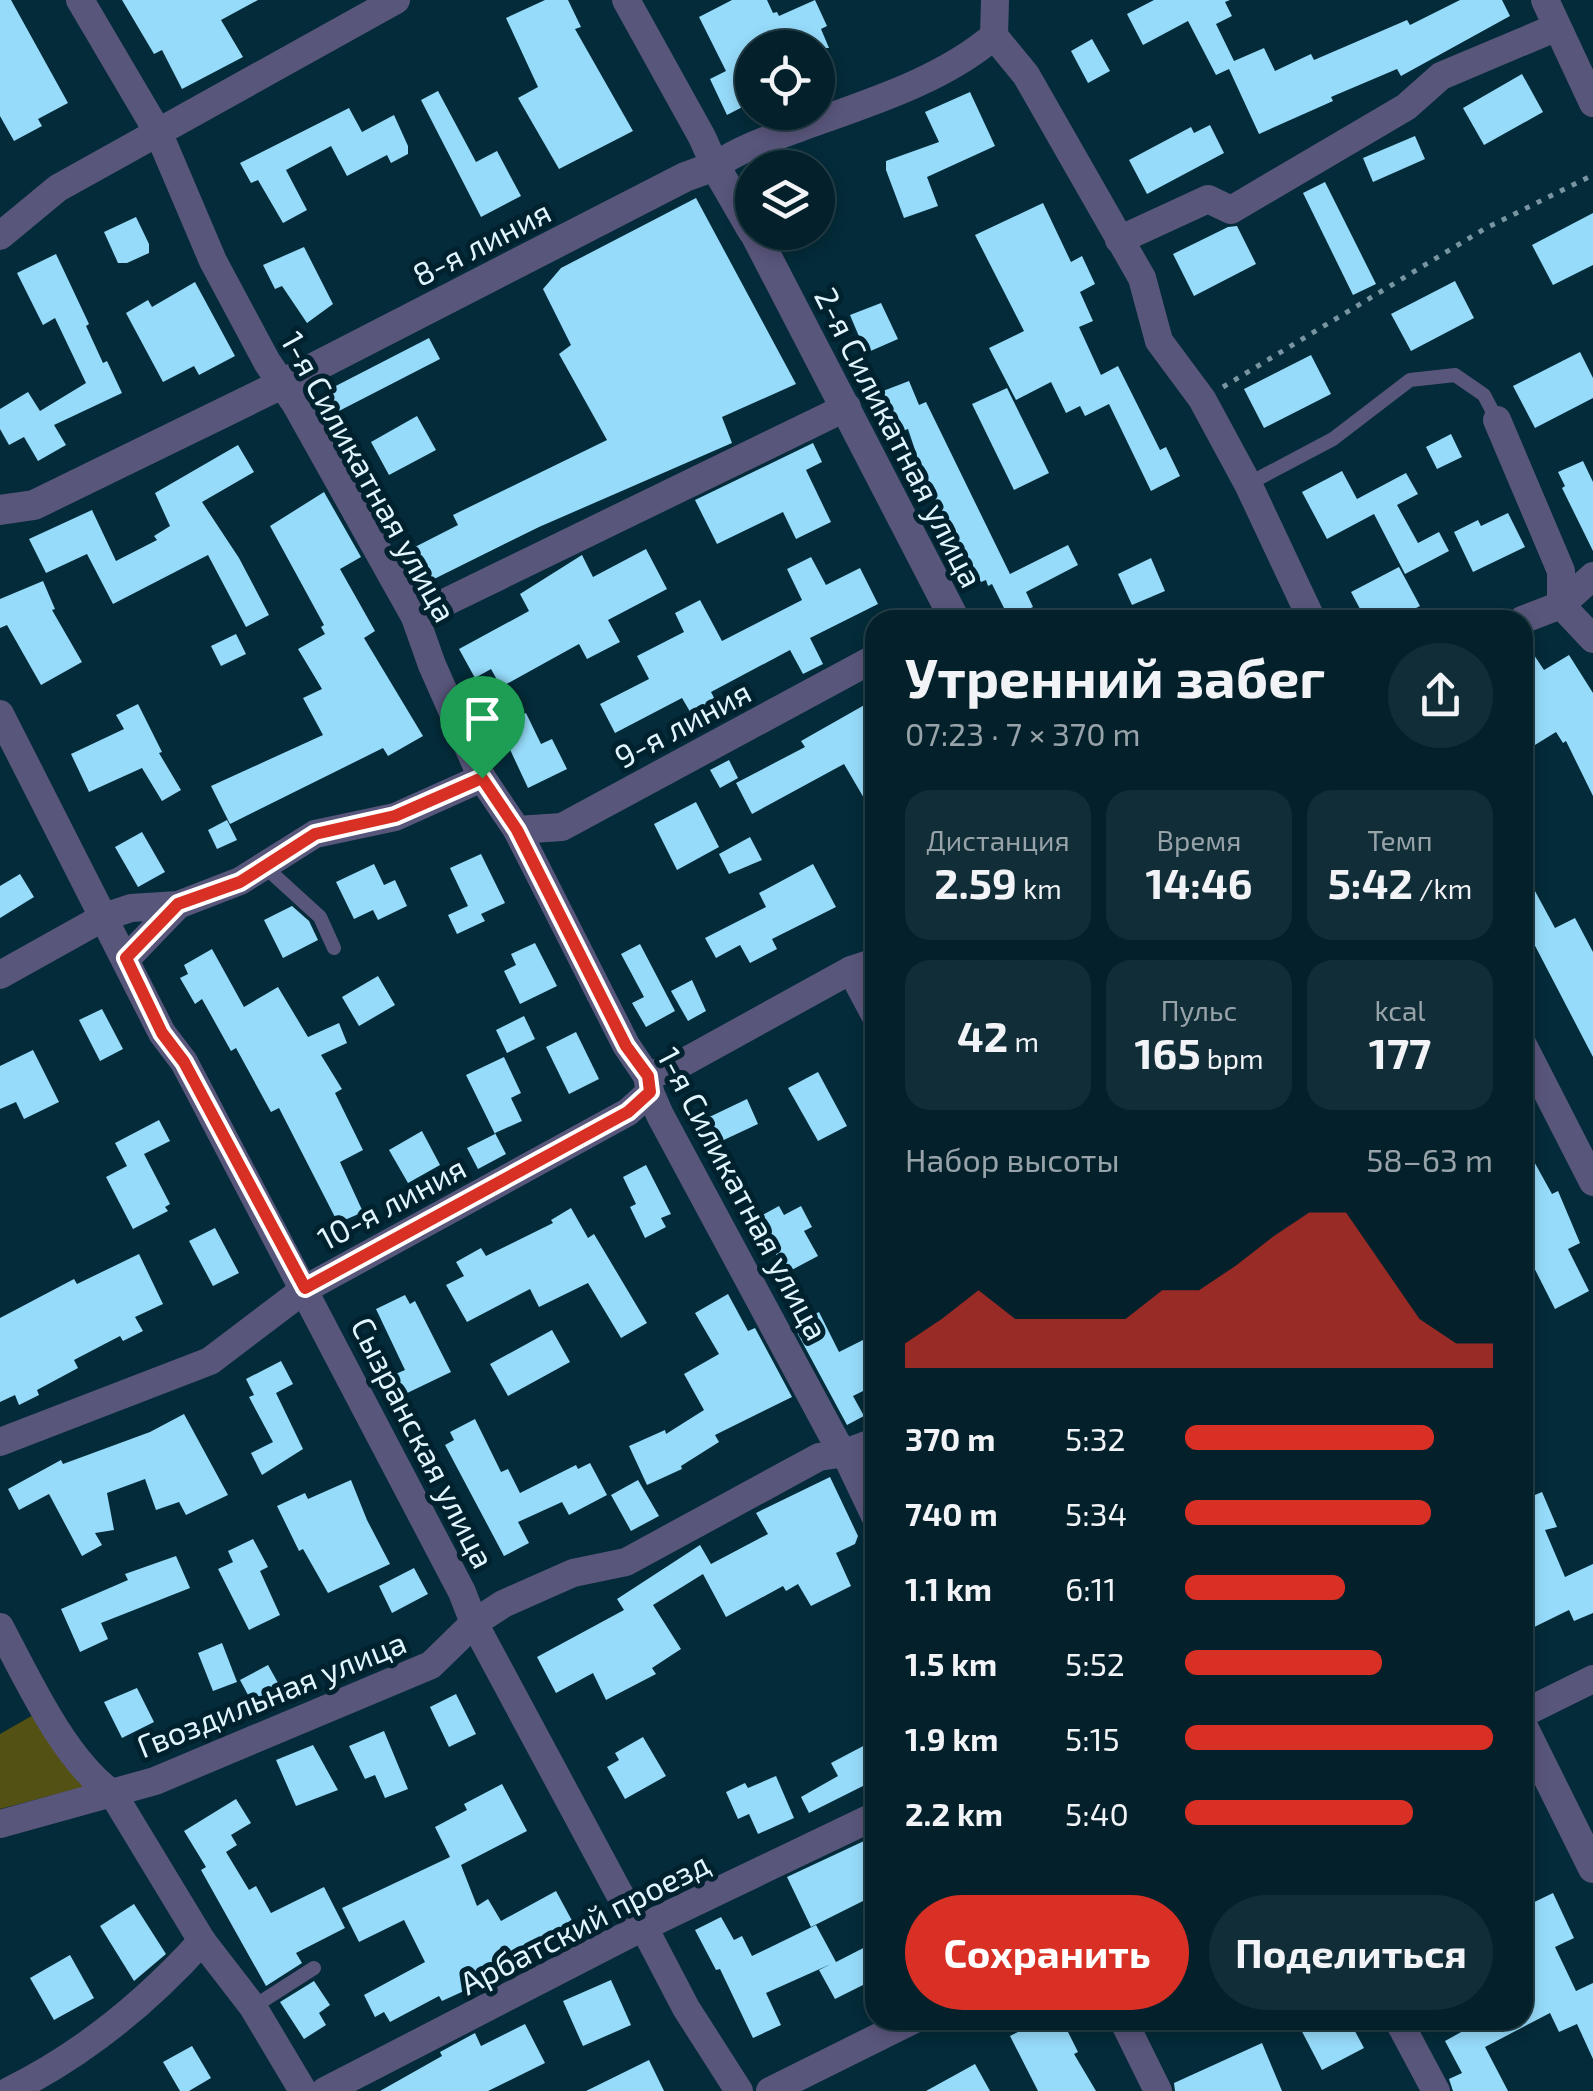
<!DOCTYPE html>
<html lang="ru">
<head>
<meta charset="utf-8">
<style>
  :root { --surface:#03202b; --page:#112d37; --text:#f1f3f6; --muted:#97a3a9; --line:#243e47; --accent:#d93025 }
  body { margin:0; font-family:"Exo 2",sans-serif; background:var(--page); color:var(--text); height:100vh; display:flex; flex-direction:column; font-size:38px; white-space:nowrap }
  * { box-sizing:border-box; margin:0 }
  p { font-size:32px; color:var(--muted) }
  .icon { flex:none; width:55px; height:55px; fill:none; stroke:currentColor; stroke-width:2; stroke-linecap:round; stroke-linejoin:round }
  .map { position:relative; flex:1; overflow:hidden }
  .panel { position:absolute; left:865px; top:610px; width:668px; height:1420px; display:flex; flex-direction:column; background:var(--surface); border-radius:30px; box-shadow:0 5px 15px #0003,0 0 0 2px var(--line) }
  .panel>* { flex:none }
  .controls { position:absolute; left:735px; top:30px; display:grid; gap:20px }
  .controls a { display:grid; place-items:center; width:100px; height:100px; border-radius:50%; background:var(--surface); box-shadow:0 5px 15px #0003,0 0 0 2px var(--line); font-size:50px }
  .pin { position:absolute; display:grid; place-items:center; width:85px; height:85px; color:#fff; margin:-102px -42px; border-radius:50% 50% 50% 0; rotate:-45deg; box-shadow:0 0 10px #0007 }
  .pin .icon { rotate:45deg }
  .round { display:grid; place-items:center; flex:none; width:105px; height:105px; border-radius:52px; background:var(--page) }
  .headline { display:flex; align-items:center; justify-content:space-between; height:170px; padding:0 40px }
  h1 { font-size:55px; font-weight:700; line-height:75px }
  .figures { display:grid; grid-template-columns:repeat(3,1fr); gap:15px; height:170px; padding:10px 40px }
  .figures div { display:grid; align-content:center; border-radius:25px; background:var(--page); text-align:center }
  .figures b { font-size:42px; font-weight:700 }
  .figures small { font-size:28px; font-weight:400 }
  .figures p { font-size:28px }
  .chart { height:280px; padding:20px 40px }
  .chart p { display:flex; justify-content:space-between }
  .chart svg { width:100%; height:180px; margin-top:10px; fill:var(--accent); opacity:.7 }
  .action { display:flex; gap:20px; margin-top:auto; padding:20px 40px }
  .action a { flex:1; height:115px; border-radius:60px; background:var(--accent); color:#fff; font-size:40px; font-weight:700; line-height:115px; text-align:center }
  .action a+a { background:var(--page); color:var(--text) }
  ul { padding:0 40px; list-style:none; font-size:32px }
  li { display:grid; grid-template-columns:160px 120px 1fr; align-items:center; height:75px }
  li i { height:25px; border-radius:12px; background:var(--accent) }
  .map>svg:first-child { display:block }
  .green { fill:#535113 }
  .building { fill:#96dbfa }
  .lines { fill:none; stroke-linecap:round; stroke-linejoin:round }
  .path { stroke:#7895a1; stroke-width:5; stroke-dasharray:5 8; stroke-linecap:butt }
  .service { stroke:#59567c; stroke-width:14 }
  .minor { stroke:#59567c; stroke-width:28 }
  .tertiary { stroke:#59567c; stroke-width:30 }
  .route-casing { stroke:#fff; stroke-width:20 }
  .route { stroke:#d93025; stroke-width:12 }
  .labels { text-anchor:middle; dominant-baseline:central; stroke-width:10; stroke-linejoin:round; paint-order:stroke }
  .street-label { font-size:32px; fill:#e1f5fe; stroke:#00212e }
</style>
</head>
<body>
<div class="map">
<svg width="1593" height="2091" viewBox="0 0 1593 2091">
  <rect width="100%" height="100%" fill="#042b39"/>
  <path class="green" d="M35,1714l48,67v6l-83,22v-75z"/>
  <g class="building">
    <path d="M0,0h11l57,103 -30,16 4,7 -28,15 -14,-25z"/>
    <path d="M122,0h136l-37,20 22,37 -61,32 -20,-39 -8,4z"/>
    <path d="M545,0h23l13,27 -6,2 58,102 -74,38 -41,-71 20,-11 -32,-69z"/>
    <path d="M732,0h35l6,13 4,-1 2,4 36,-16 12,26 -6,3 8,19h-77v54l-25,13 -17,-36 16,-8 -27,-54z"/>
    <path d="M1154,0h76l-5,2 7,14 -16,8 18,37 30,-13 11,23 36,-17 3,6 93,-40 3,5 50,-25h42l8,16 -109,60 -4,-7 -66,28 2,4 -74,33 -30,-65 -13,6 -28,-54 -45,24 -16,-31z"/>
    <path d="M1092,39l18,32 -22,12 -17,-32z"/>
    <path d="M1522,74l21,38 -59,33 -21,-37z"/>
    <path d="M438,91l38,71 21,-11 24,45 -40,21 -60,-117z"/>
    <path d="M970,92l25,54 -68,31 11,29 -34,12 -18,-48v-9l53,-19 -14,-30z"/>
    <path d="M349,108l13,24 32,-17 14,31v8l-17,9 -4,-8 -40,21 -16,-30 -45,24 21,40 -24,13 -25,-43 -7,3 -11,-20z"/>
    <path d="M1210,125l14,28 -77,41 -18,-34 62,-33 3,6z"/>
    <path d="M1415,136l10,23 -52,23 -10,-24z"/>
    <path d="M1325,182l51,102 -23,11 -50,-102z"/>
    <path d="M696,198l100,186 -74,33 10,26 -193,84 -109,54 -17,-33 45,-23 -5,-10 154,-75 -48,-86 12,-9 -28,-56 18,-21z"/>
    <path d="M1043,203l28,59 11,-6 13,28 -15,8 13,29 -14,6 22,48 17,-9 42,84 6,-3 14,29 -29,15 -42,-87 -24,12 -5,-10 -14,7 -15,-31 -35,18 -27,-52 35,-17 -49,-96z"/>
    <path d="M1593,213v52l-40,20 -21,-40z"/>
    <path d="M136,217l13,27v9l-22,10h-9l-14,-31z"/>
    <path d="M1237,226l19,38 -62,32 -21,-42 55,-27z"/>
    <path d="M304,247l29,57 -26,19 -25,-37 -7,3 -12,-24z"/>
    <path d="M56,254l33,70 -3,2 17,37 4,-2 15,32 -68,32 12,20 -28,16 -14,-24 -15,8 -9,-16v-20l28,-17 12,19 46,-28 -31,-65 -12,7 -26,-52z"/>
    <path d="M1455,281l19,37 -63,33 -20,-37z"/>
    <path d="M195,282l40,74 -36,19 -5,-9 -31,16 -37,-69 22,-13 4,7z"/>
    <path d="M881,303l17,36 -32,14 -16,-38z"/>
    <path d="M429,338l11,21 -103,53 -11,-21z"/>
    <path d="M1580,352l13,26v20l-58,30 -22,-42z"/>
    <path d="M1311,355l20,39 -67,34 -20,-39z"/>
    <path d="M909,381l10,24 7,-3 84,172 58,-29 10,20 -52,27 7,15 -24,11 -17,-34 -4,2 -2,-6 -5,2 -19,-37 -4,2 -36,-76 -14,-42 -9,3 -16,-41z"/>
    <path d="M1007,388l42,85 -35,17 -42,-86z"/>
    <path d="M417,416l19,34 -47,25 -18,-33z"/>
    <path d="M1451,434l11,23 -25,12 -11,-22z"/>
    <path d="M813,443l9,19 -16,8 25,52 -35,17 -13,-27 -66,32 -22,-44z"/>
    <path d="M238,445l16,27 -52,30 37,56 30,57 -23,12 -38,-72 -95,49 -26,-50 -41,19 -17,-34 63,-29 24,51 41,-21 -3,-4 16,-10 -15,-33z"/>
    <path d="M1583,461l10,21v69l-31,-63 3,-2 -7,-14z"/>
    <path d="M1342,471l15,28 49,-26 12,21 -21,11 21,38 21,-11 10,19 -44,23 -31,-60 -47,25 -25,-47z"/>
    <path d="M324,492l37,65 -21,12 35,62 -11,7 59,98 -35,20 -5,-8 -153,76 -19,-38 112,-51 -20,-37 19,-9 -24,-40 27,-15 -4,-7 3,-2 -54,-99z"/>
    <path d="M1508,513l17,34 -52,25 -19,-40 24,-12 3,6z"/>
    <path d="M646,549l21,40 -59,31 12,22 -33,17 -8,-15 -78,43 -10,-18 -16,9 -16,-29 70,-38 -9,-17 62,-39 11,22z"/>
    <path d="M811,557l15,28 34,-17 18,36 -68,34 13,26 -20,10 -13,-24 -79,42 12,23 -24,12 -17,-29 -67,35 -15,-29 49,-25 -12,-23 47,-24 -9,-19 25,-13 22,41 80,-41 -15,-31z"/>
    <path d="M1151,558l14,33 -33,14 -14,-31z"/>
    <path d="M1399,567l21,39 -27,14h-27l-15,-28z"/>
    <path d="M43,581l12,28 -3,1 30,52 -41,23 -34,-60 -7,3v-29z"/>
    <path d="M236,634l10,20 -25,12 -10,-20z"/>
    <path d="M1522,637l22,33 25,-15 24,38v103l-27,-55 -3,2 -7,-11 -34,21z"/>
    <path d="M875,699v118l-31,-53 -92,50 -16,-31 69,-36 -4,-6z"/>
    <path d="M138,704l24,48 -3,1 22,37 -19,11 -20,-33 -53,24 -18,-38 53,-25 -8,-14z"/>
    <path d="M526,713l15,31 11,-5 15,30 -39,19 -29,-62z"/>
    <path d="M729,760l9,18 -18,10 -10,-18z"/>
    <path d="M696,802l23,45 -42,23 -23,-46z"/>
    <path d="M227,820l10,20 -20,9 -9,-19z"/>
    <path d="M142,832l23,40 -27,15 -23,-40z"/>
    <path d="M750,837l12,23 -33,14 -10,-20z"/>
    <path d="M481,854l24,49 -24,11 4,7 -28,13 -9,-19 20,-9 -18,-38z"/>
    <path d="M374,864l10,21 11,-5 12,26 -29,14 -5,-10 -19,9 -18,-37z"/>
    <path d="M813,864l23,43 -64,32 5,10 -27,14 -10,-18 -24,13 -11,-20 61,-31 -7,-14z"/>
    <path d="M1522,867l33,61 20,-10 18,34v105l-62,-119 -9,5z"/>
    <path d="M20,874l14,23 -34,21v-32z"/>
    <path d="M292,906l17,15 9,19 -35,18 -19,-38z"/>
    <path d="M535,943l22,43 -37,18 -16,-33 12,-6 -5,-11z"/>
    <path d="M640,944l35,67 -29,16 -14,-24 12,-6 -23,-43z"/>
    <path d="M212,949l32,58 34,-20 30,50 31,-14 8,20 -26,12 21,34 -7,4 28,57 -23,12 23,50 -25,11 -59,-115 -8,4 -35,-64 -5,3 -29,-52 -7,5 -15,-26 8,-4 -4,-9z"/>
    <path d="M378,976l17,29 -36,21 -17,-29z"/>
    <path d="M692,980l14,31 -18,10 -17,-30z"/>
    <path d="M102,1009l21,40 -23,12 -21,-41z"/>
    <path d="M524,1016l11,23 -28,14 -11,-23z"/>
    <path d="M576,1032l23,47 -30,15 -23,-47z"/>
    <path d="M33,1050l26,52 -35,17 -8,-17 -16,7v-43z"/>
    <path d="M504,1057l17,36 -10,5 11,23 -27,12 11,21 -28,15 -11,-21 28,-14 -29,-59z"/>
    <path d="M818,1072l29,54 -29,15 -30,-53z"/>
    <path d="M747,1099l11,25 -45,21 -12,-24z"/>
    <path d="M159,1120l11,21 -26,13 26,50 -5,3 3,4 -35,18 -27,-52 21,-11 -12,-23z"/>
    <path d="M422,1131l18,34 -32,18 -19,-33z"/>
    <path d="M1522,1140l30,54 6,-3 22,52 -12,6 21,42 -34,18 -33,-65z"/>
    <path d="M646,1165l25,49 -10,4 5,9 -21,11 -15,-31 6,-3 -13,-27z"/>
    <path d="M779,1206l5,9 17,-9 11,21 -8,4 14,25 -32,17 -29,-55z"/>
    <path d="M571,1208l17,30 6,-4 53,89 -26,15 -33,-55 -49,24 -9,-18 -63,33 -21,-37 18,-9 -8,-14 25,-14 5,8 67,-33 -2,-3z"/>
    <path d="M215,1228l24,45 -26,13 -24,-45z"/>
    <path d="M139,1254l24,50 -28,13 8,14 -20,10 -3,-5 -46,24 4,8 -41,22 2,5 -20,10 -4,-10 -15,7v-84l74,-39 3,5z"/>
    <path d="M728,1294l20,37 7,-3 37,69 -77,38 4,7 -38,24 1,3 -35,16 -18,-39 36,-16 1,4 38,-24 -20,-36 35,-20 -24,-41z"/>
    <path d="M405,1295l5,9 5,-3 36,71 -48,23 -10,-20 12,-5 -29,-61z"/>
    <path d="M819,1312l20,40 36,-18v51l-22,11 11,20 -17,9 -54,-100z"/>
    <path d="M552,1330l18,32 -62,34 -18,-32z"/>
    <path d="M281,1361l12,23 -17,9 27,56 -41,26 -11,-22 22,-11 -24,-45 5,-2 -8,-16z"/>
    <path d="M184,1414l44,81 -42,20 -7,-13 -23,8 -11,-31 -38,14 7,37 -19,3 7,12 -20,11 -33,-62 -30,16 -11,-21 53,-29 2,4 87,-32z"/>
    <path d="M475,1419l26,53 7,-3 12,24 56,-28 2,4 12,-6 17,32 -38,20 -7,-13 -44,20 11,21 -25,13 -59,-111 9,-5 -4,-8z"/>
    <path d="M830,1477l28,59 -3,8 -19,9 15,33 -40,20 -13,-22 -12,7 -3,-5 -57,31 -23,-43 -50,31 28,44 -29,19 4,6 -50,26 -13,-27 -37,20 -19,-36 87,-47 -7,-11 83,-54 11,19 57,-30 -12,-21z"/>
    <path d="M1522,1478l8,19 12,-5 15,35 -12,3 20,47 28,-13v49l-19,8 -5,-11 -47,23z"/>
    <path d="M351,1480l16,40 23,44 -62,29 -25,-44 -4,2 -22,-45 28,-13 3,6z"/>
    <path d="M638,1480l21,36 -28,15 -20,-36z"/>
    <path d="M253,1539l15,28 -8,4 20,44 -31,15 -31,-61 15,-7 -5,-11z"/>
    <path d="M176,1556l14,32 -89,35 7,16 -28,13 -19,-43 67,-29 -3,-6z"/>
    <path d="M414,1568l14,26 -36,19 -13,-27z"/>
    <path d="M222,1643l15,39 -24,9 -15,-38z"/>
    <path d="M268,1665l14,25 -28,16 -14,-26z"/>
    <path d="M137,1688l17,34 -32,16 -18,-36z"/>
    <path d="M456,1694l20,40 -27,13 -19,-40z"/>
    <path d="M384,1731l24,58 -23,9 -10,-23 -10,4 -16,-33z"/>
    <path d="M643,1737l23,39 -41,23 -18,-32 12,-7 -4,-7z"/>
    <path d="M867,1744l8,16v20l-66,33 -8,-16 37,-21 -7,-13z"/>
    <path d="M313,1745l25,45 -42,16 -20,-46z"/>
    <path d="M776,1776l18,42 -36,16 -9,-20 -11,5 -12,-27 19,-9 3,5z"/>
    <path d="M502,1784l25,47 -66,34 16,41 11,-7 13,22 55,-30 20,37 -47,25 3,4 -22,13 -68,31 -3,-5 -49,26 -6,-10 -9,5 -11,-22 61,-33 -21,-42 -45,22 -17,-34 108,-51 -15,-30 32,-17 -3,-6z"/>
    <path d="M236,1799l15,24 -20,12 6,10 -11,7 23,38 7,-4 15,27 53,-26 21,41 -49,25 6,10 -36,23 -65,-116 5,-3 -22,-36z"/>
    <path d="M864,1841l11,23v31l-64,32 -24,-50z"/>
    <path d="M1553,1893l21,45 -19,9 21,44 17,-8v76l-16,-35 -18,8 -9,-19 -65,34 23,44h-55l-4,-12 13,-6 -17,-32 18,-10 -6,-11h65v-112z"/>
    <path d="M134,1904l32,50 -32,27 -34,-55z"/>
    <path d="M721,1917l13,23 8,-4 10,20 64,-31 20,37 39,-20v37l-40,20 -16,-29 12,-6 -65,29 15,32 -28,13 -33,-69 -4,1 -21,-40z"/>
    <path d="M70,1955l24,43 -40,22 -24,-42z"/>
    <path d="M611,1980l20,45 -48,21 -20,-45z"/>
    <path d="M314,1981l16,24 -11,8 7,12 -22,14 -24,-37z"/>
    <path d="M1042,2020h20l16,32 -4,2 22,37h-58l-28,-55z"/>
    <path d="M1296,2020h53l15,28 -42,22z"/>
    <path d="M525,2024l20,39 -57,28h-108l62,-35 -2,-4 35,-19 6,13z"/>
    <path d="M1262,2043l20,48h-107l-1,-8z"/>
    <path d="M192,2046l19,32 -22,13h-9l-17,-29z"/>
    <path d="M649,2060l15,31h-78z"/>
    <path d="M975,2064l15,27h-64z"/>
  </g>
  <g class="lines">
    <path class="path" d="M1223,387l263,-159 107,-53"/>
    <g class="service">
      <path d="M1248,484l85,-45 77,-59 45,-5 29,20 13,25"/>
      <path d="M264,866l56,51 14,31"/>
      <path d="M253,2007l61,-39"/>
    </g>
    <g class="minor">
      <path d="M80,0l79,134 54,127 54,101 28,41 120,214 17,48 50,113 35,52 109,215 21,31 3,16 10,23 176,327 9,11 30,63"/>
      <path d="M626,0l76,137 13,29c26,-18 54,-27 84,-38 66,-24 141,-46 195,-92"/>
      <path d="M995,0l-1,36 32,39 116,203 17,63 43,58 46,85 64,136"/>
      <path d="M1545,0l48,103"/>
      <path d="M0,236l58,-48 338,-188"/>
      <path d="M1119,240l89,-41 23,11 175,-103 35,-31 116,-49"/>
      <path d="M1497,420l64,151v34l32,34"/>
      <path d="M415,617l432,-210"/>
      <path d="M1522,620l39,-15 32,-29"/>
      <path d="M0,714l162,319 22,29 278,530 12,31 145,270 32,48 35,67 53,83"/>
      <path d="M517,830l45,-3 313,-169"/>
      <path d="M126,959l52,-54"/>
      <path d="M851,970l24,45"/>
      <path d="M0,975l104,-58 27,-9 47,-3 62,-24 75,-47 80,-17 87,-39"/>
      <path d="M1522,1043l71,139"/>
      <path d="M647,1076l30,-10 174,-96 24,-8"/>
      <path d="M0,1442l210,-81 95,-72 323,-177 22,-20"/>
      <path d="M0,1627c28,53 65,134 113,167l89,147 51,66 50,84"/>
      <path d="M1522,1714l71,-35"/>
      <path d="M0,1824l155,-43 276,-116 43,-42 29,-19 70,-31 53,-11 193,-105 26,-4 30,-11"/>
      <path d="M1123,2020l35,71"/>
      <path d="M1398,2020l38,71"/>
      <path d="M9,2091c75,-37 137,-88 193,-150"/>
      <path d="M325,2091l316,-163 234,-112"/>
      <path d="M770,2091l143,-71"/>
    </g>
    <g class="tertiary">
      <path d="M754,232l201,388"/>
      <path d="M0,510l34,-5 248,-121 403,-207 30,-11 37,64"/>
      <path d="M1522,1725l71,143"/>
    </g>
  </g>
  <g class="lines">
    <defs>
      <path id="route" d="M482,778l35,52 109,216 22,30 2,16 -22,20 -323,176 -121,-226 -22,-29 -36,-75 52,-54 62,-22 75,-48 80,-18z"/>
    </defs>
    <use href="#route" class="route-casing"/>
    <use href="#route" class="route"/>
  </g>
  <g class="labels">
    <g class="street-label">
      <text transform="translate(481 242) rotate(-27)">8-я линия</text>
      <text transform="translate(900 437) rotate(63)">2-я Силикатная улица</text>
      <text transform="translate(370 476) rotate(61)">1-я Силикатная улица</text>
      <text transform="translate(682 723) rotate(-28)">9-я линия</text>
      <text transform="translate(744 1193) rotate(62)">1-я Силикатная улица</text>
      <text transform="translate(391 1202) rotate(-28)">10-я линия</text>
      <text transform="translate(424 1442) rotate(63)">Сызранская улица</text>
      <text transform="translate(271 1693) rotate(-22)">Гвоздильная улица</text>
      <text transform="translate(584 1922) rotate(-27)">Арбатский проезд</text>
    </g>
  </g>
</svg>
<div class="controls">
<a><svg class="icon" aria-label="locate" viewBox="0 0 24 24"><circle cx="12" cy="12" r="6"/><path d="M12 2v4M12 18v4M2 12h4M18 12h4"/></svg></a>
<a><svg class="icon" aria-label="layers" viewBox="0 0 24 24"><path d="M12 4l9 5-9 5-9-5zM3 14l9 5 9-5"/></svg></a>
</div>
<div class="pin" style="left:482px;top:778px;background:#1e9e55"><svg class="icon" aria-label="arrive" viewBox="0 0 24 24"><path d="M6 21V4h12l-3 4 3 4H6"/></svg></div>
<section class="panel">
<div class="headline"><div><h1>Утренний забег</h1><p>07:23 · 7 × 370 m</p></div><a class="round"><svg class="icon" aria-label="share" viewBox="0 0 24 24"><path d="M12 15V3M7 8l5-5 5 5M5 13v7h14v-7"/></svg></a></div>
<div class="figures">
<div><p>Дистанция</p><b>2.59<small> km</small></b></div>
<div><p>Время</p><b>14:46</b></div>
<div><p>Темп</p><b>5:42<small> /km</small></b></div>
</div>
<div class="figures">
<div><b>42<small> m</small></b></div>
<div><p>Пульс</p><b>165<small> bpm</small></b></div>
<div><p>kcal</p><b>177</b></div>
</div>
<div class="chart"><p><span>Набор высоты</span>58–63 m</p>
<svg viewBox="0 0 160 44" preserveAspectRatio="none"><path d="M0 44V38L10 32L20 25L30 32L40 32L50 32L60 32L70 25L80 25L90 19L100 12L110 6L120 6L130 19L140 32L150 38L160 38V44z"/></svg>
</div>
<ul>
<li><b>370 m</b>5:32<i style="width:81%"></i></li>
<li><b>740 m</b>5:34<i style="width:80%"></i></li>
<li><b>1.1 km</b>6:11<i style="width:52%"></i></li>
<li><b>1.5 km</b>5:52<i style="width:64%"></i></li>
<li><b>1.9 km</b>5:15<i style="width:100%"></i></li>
<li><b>2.2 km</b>5:40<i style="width:74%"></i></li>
</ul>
<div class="action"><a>Сохранить</a><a>Поделиться</a></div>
</section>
</div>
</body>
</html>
